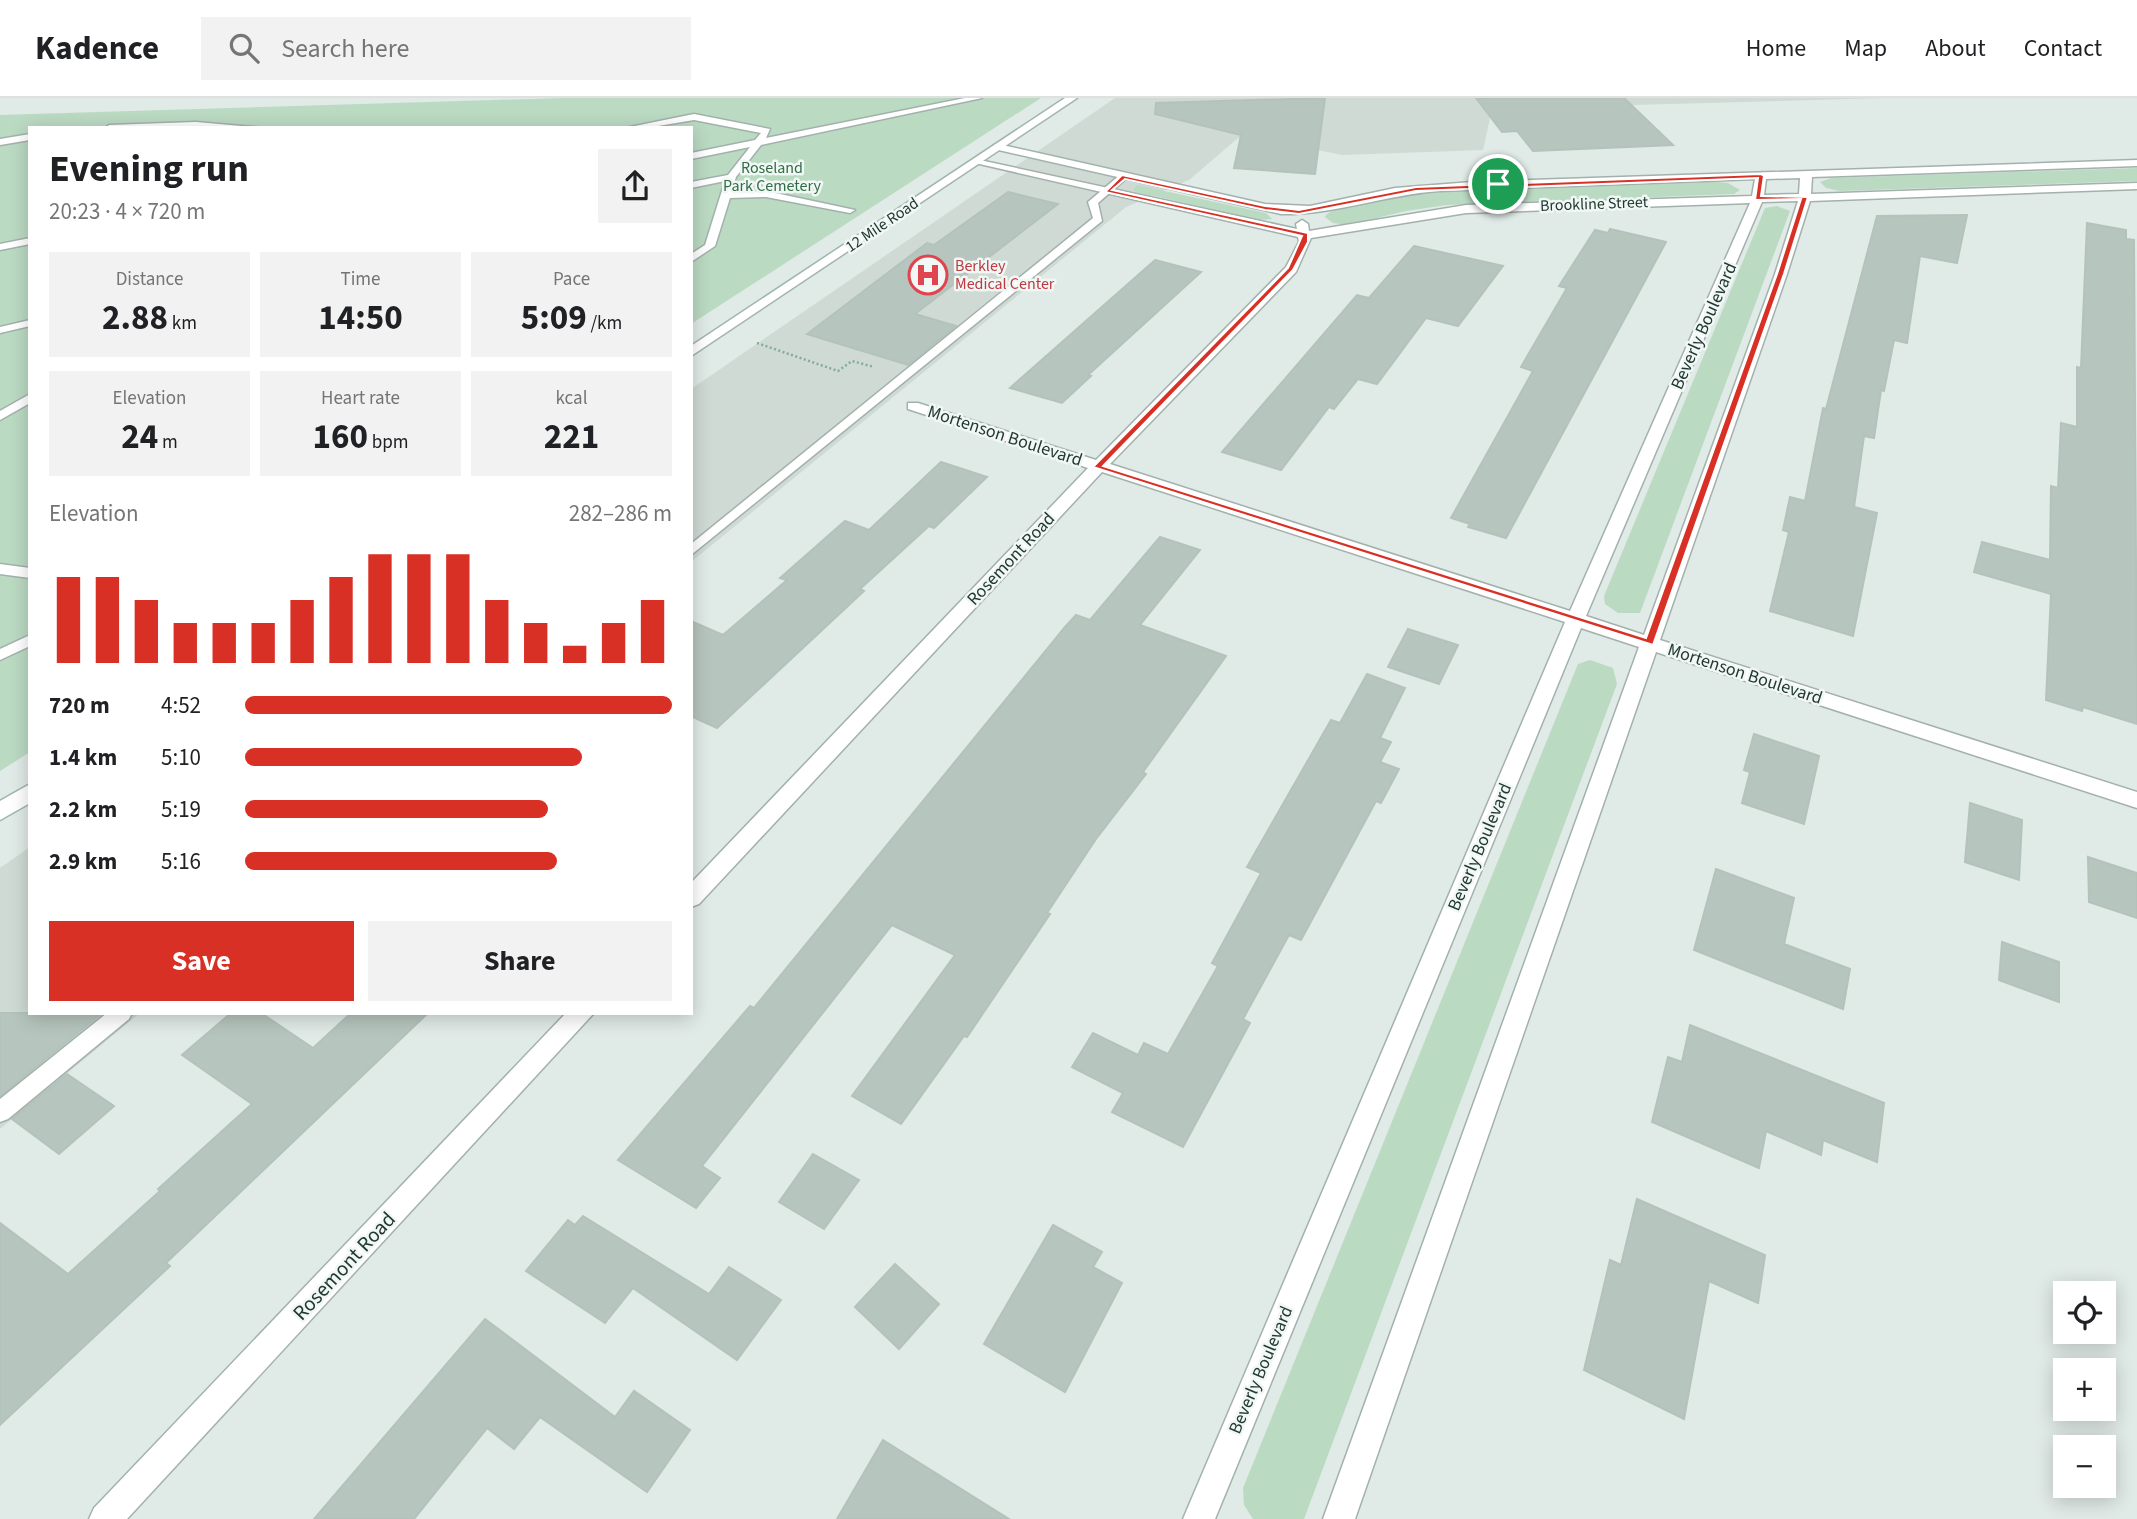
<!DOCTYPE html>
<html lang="en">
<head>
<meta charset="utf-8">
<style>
  :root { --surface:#fff; --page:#f2f2f2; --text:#202124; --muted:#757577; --line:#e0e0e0; --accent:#d93025 }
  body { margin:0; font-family:"Source Sans 3",sans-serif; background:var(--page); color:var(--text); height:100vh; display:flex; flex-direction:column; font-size:26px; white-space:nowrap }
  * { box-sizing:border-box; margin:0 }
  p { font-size:23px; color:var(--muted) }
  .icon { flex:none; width:38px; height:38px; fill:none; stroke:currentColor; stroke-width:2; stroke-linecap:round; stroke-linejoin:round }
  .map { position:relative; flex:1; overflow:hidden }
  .details { position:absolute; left:28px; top:28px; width:665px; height:889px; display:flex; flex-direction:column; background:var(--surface); border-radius:0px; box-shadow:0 4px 18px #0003 }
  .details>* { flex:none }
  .controls { position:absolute; left:2053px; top:1183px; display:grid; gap:14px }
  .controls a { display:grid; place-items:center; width:63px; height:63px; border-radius:0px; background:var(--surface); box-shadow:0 4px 18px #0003; font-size:35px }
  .pin { position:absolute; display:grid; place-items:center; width:60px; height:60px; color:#fff; margin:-30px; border:4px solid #fff; border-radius:50%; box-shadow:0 2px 7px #0007 }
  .round { display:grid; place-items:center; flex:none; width:74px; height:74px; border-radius:0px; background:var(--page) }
  .summary { display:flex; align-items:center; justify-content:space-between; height:119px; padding:0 21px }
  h1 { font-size:38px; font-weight:700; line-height:52px }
  .stats { display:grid; grid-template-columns:repeat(3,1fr); gap:10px; height:119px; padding:7px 21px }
  .stats div { display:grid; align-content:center; border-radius:0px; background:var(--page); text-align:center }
  .stats b { font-size:35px; font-weight:700 }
  .stats small { font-size:19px; font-weight:400 }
  .stats p { font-size:19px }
  .chart { height:196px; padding:14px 21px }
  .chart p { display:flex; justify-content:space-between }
  .chart svg { width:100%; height:126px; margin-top:7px; stroke:var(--accent); stroke-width:6 }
  .cta { display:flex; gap:14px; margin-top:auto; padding:14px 21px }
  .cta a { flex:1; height:80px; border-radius:0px; background:var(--accent); color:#fff; font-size:28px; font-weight:700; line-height:80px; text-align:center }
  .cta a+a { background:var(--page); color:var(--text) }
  ul { padding:0 21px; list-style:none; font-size:23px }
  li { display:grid; grid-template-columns:112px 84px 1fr; align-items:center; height:52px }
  li i { height:18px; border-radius:9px; background:var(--accent) }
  header { display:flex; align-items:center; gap:42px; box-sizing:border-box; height:98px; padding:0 35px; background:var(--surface); border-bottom:2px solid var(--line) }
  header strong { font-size:33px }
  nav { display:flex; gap:38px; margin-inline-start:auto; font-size:24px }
  .search { width:490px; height:63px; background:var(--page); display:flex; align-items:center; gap:18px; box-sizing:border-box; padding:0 24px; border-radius:0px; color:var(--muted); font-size:26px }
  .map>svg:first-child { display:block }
  .built { fill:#cfdad4 }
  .green { fill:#bbdac2 }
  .building { fill:#b6c5be; stroke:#b3c3bc; stroke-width:2 }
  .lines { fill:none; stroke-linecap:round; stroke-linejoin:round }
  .service-casing { stroke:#a3b1ad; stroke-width:3 }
  .minor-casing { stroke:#a3b1ad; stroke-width:3 }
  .secondary-casing { stroke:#a0b5ad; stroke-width:3 }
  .path { stroke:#83ab9e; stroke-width:2.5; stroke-dasharray:2 2.5; stroke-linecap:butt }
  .service { fill:#fff; fill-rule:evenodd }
  .minor { fill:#fff; fill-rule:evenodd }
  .secondary { fill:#fff; fill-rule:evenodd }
  .route { fill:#d93025; stroke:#fff; stroke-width:2; fill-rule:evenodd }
  .labels { text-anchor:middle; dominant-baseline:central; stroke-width:5; stroke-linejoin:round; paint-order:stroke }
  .far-park-label { font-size:16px; fill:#306d46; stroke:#f1f7f4 }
  .far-street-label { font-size:16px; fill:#223933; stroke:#f1f7f4 }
  .far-health-label { font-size:16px; fill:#be3a42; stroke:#f1f7f4; text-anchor:start }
  .street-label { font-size:18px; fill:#223933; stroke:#f1f7f4 }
  .near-street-label { font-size:21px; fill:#223933; stroke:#f1f7f4 }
</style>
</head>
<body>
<header>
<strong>Kadence</strong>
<div class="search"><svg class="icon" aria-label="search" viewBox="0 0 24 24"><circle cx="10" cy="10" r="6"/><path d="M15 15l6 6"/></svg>Search here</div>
<nav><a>Home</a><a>Map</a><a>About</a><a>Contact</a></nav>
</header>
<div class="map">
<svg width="2137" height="1421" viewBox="0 0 2137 1421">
  <rect width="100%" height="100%" fill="#e0eae6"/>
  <g class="built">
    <path d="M1115,0h767l-390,11 -9,41 -141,5 -83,-17h-21l-49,42 -63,27 -435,355v-173z"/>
    <path d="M30,749v166h110l-140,116v-261z"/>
  </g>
  <g class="green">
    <path d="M563,0h478l-350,226v-196h-661v624l-30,19v-656z"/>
    <path d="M2137,70v13l-297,10 -14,-3 -6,-6 11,-4z"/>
    <path d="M1708,83l20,2 12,7 -6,4 -287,11 -41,6 -59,14 -14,-2 -8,-6c17,-33 332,-34 383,-36z"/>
    <path d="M1137,87l129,28 6,6 -13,1 -122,-28 -4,-2z"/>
    <path d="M1777,108l13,5 -150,402h-22l-13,-9 -1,-8 161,-388z"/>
    <path d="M1590,562l23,8 4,16 -313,835h-51l-9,-14 -1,-17 335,-824z"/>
  </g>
  <g class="building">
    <path d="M1325,0l-10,76 -81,-6 7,-33 -86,-21 1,-11z"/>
    <path d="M1476,0h148l49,47 -140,6 -16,-20 -15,1z"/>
    <path d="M1008,94l50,12 -143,110 41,12 -48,39 -101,-31 120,-91 7,2z"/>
    <path d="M1967,117l-10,48 -37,-7 -13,87 -13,-3 -10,51 -3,-1 -7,48 -10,-2 -10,71 23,6 -24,123 -83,-25 19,-79 -6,-2 7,-33 15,4 18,-93 3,1 51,-193z"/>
    <path d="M2087,125l39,7v9l8,1 3,484 -54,-17 -1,4 -36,-11 5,-106 -77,-22 8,-30 68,18 1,-74 7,2 3,-65 16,4v-60l4,1z"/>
    <path d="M1610,131l56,13 -160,296 -38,-11 2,-3 -19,-6 82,-147 -12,-4 46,-79 -8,-2 36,-56 13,3z"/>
    <path d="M1414,148l89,20 -45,60 -32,-8 -49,66 -19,-5 -24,30 -5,-2 -48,63 -59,-18 135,-157 12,3z"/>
    <path d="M1155,162l46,12 -113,103 3,1 -29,27 -52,-15z"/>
    <path d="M941,364l46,15 -53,51 -5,-2 -69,63 4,2 -147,137 -26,-12v-95l32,14 64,-55 -7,-2 65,-57 24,9z"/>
    <path d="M1160,439l40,13 -60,75 86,31 -83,116 3,2 -50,65 -49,74 3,1 -83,123 -3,-1 -63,88 -49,-28 103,-141 -63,-30 -190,241 18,12 -24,30 -78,-48 132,-154 4,2 311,-381 11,-12 14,5z"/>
    <path d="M1408,531l50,16 -19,39 -51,-17z"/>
    <path d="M1367,576l38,14 -25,50 11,4 -11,20 19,7 -18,34 -5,-2 -75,139 -12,-5 -46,84 7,4 -67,124 -71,-35 11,-19 -51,-26 21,-34 45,22 6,-12 24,11 50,-88 -6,-3 49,-90 -14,-6 84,-147 9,3z"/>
    <path d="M1754,636l65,22 -15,68 -62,-21 8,-31 -6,-2z"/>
    <path d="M1970,705l52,17 -3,60 -54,-18z"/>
    <path d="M2088,759l49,16v45l-48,-16z"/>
    <path d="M1716,771l78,29 -10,46 66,25 -7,40 -149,-59z"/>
    <path d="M2002,844l57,20v40l-60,-22z"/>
    <path d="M0,915h102l-102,83z"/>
    <path d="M231,915h30l52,35 38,-35h77l-262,250 4,3 -170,159v-202l68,51 92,-83 -2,-2 94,-85 -70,-49z"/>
    <path d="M1690,927l194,78 -7,59 -54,-22 -2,15 -55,-24 -7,37 -107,-46 16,-65 14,5z"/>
    <path d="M67,976l47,32 -55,48 -47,-35z"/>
    <path d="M813,1056l46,26 -35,49 -45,-27z"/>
    <path d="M1637,1101l128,56 -7,48 -49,-22 -25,138 -100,-49 26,-110 11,5z"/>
    <path d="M583,1118l126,78 20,-27 52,33 -44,60 -104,-72 -28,35 -79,-52 42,-51 7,5z"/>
    <path d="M1053,1127l49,27 -9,15 29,16 -57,109 -81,-48z"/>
    <path d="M895,1166l44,40 -40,45 -44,-42z"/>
    <path d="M485,1221l130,98 19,-26 56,39 -43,62 -107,-75 -26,32 -27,-21 -73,91h-100z"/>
    <path d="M883,1342l126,79h-172z"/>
  </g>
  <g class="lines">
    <defs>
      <g id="service">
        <path d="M965,0h17l-221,47 -25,32 -5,15 35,-1 89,19 -5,3 -84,-16 -36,1 -15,48 -24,16v-8l14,-9 20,-64 -34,7v-6l37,-7 22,-28 -59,12v-6l64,-13 6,-7 -67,-13 -48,8h-21l69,-14 76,15 -4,9z"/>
        <path d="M196,24l69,6h-160l4,-3z"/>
        <path d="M30,36v6l-30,5v-6z"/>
        <path d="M1121,76l8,2 -31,27 4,18 -411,334v-11l402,-326 -5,-16z"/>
        <path d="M30,140v6l-30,6v-6z"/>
        <path d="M30,222v6l-30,7v-6z"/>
        <path d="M30,296v9l-30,17v-9z"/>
        <path d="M0,466l30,4v10l-30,-4z"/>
        <path d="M30,537v11l-30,14v-11z"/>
        <path d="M107,915h25l-3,6 -121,100 -8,3v-23z"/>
      </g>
      <g id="minor">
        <path d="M998,46l267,60 45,2 85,-18 77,-6 665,-22v6l-325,11 -1,17 326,-11v6l-327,12 -23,73 -127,366 477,152v16l-481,-156 -301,867h-32l316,-872 -58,-19 -366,891h-32l382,-897 -463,-150 -403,432 -8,3v-24l397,-415 -180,-59v-6h10l178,57 190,-193 13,-25 -1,-5 -323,-74v-4l322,70 -1,-5 6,-4 6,4 1,7 157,-26 286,-9 3,-17 -316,12c-54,4 -105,24 -158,23l-287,-65v-4zM1800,80l-1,16 -35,1 2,-16zM1798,103l-23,73 -131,361 -58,-19 176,-414zM1750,105l-180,408 -460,-147 186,-192 15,-34 155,-25z"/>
        <path d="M566,915h28l-467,506h-38l5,-11z"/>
      </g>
      <g id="secondary">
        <path d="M1065,0h12l-386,258v-10z"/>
        <path d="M30,686v19l-30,17v-19z"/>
      </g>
    </defs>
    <use href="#service" class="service-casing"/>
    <use href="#minor" class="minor-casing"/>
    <use href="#secondary" class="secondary-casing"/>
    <path class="path" d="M757,245l81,28 14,-10 22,6"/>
    <use href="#service" class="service"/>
    <use href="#minor" class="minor"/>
    <use href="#secondary" class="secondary"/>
  </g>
  <path class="route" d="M1761,76l3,2 -3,20 47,1 -24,77 -131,371 -560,-178 195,-199 14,-32 -197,-44 17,-17 143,31 34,4 117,-23zM1758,80l-3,22 46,-1 -24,75 -131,364 -543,-172 190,-196 15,-28v-9l-196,-43 13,-11 140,31 34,4 117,-23z"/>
  <defs>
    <symbol id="hospital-ring" viewBox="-11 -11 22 22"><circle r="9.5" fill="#f1f7f4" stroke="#e0444e" stroke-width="1.5"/><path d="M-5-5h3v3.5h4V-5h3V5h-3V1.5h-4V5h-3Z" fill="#e0444e"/></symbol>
  </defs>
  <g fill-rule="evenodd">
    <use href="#hospital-ring" x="906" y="155" width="44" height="44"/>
  </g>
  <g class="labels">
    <g class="far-park-label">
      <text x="772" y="70">Roseland<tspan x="772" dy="18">Park Cemetery</tspan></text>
    </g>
    <g class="far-street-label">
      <text transform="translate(1594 106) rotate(-2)">Brookline Street</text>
      <text transform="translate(882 127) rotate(-34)">12 Mile Road</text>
    </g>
    <g class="far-health-label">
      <text x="955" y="168">Berkley<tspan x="955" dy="18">Medical Center</tspan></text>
    </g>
    <g class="street-label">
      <text transform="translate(1704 228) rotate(-66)">Beverly Boulevard</text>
      <text transform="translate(1005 338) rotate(18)">Mortenson Boulevard</text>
      <text transform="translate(1011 461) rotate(-47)">Rosemont Road</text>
      <text transform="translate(1745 576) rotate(18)">Mortenson Boulevard</text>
      <text transform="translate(1480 749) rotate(-67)">Beverly Boulevard</text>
      <text transform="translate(1261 1272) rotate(-67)">Beverly Boulevard</text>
    </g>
    <g class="near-street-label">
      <text transform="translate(344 1168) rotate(-47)">Rosemont Road</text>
    </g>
  </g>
</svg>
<div class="controls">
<a><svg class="icon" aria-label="locate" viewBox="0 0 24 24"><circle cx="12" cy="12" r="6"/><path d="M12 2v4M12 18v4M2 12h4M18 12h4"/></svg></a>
<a>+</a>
<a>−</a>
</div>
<div class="pin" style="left:1498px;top:86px;background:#1e9e55"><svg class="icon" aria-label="arrive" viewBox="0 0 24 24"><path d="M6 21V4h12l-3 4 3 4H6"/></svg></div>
<section class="details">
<div class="summary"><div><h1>Evening run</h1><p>20:23 · 4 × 720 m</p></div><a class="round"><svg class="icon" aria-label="share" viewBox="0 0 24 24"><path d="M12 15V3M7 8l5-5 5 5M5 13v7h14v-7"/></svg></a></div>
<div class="stats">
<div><p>Distance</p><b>2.88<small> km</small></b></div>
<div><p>Time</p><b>14:50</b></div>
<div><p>Pace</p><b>5:09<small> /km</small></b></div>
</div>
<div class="stats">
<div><p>Elevation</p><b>24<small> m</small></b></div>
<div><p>Heart rate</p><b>160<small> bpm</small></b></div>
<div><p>kcal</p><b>221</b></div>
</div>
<div class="chart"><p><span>Elevation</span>282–286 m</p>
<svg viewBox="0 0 160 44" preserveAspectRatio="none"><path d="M5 44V14M15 44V14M25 44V22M35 44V30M45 44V30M55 44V30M65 44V22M75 44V14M85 44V6M95 44V6M105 44V6M115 44V22M125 44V30M135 44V38M145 44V30M155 44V22"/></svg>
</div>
<ul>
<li><b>720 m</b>4:52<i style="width:100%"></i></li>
<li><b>1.4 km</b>5:10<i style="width:79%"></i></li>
<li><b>2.2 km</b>5:19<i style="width:71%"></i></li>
<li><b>2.9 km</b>5:16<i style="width:73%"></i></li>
</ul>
<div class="cta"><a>Save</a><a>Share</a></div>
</section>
</div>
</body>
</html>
